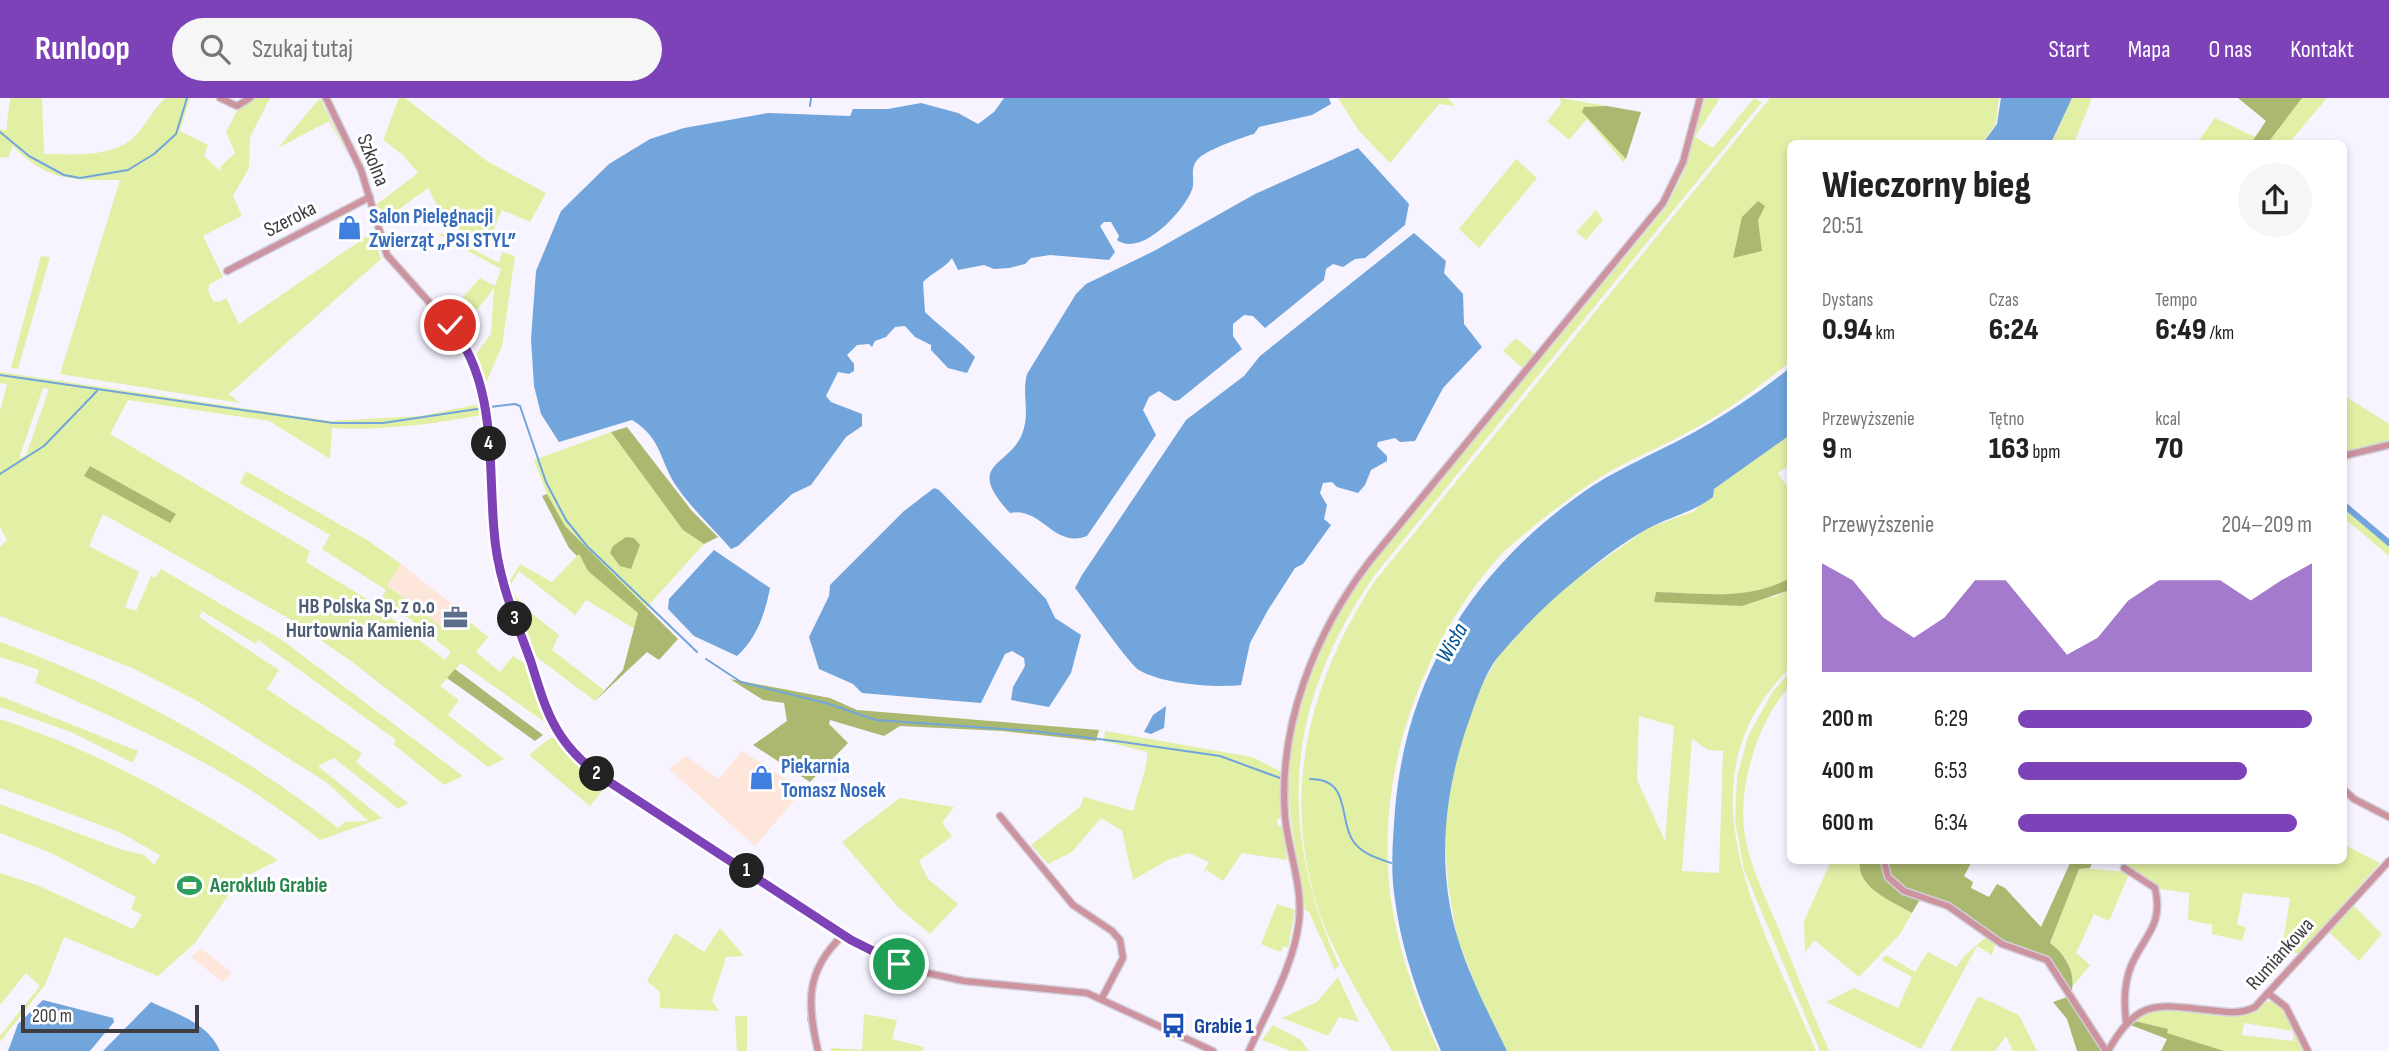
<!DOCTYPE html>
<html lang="pl">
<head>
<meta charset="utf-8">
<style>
  :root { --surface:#fff; --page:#f6f6f6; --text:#222; --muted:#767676; --accent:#7e42b8 }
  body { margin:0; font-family:"Sofia Sans Condensed",sans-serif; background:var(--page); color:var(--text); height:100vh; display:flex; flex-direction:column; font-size:26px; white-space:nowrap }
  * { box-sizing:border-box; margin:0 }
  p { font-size:23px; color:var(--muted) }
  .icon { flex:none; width:38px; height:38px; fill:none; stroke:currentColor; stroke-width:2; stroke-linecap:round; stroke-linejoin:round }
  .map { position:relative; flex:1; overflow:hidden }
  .panel { position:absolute; left:1787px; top:42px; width:560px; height:724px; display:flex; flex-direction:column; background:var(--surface); border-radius:10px; box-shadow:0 4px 10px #0003 }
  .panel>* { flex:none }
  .scale { position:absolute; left:21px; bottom:18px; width:178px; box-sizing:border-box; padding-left:7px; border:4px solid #3d3c40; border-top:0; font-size:19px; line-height:24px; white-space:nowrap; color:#3d3c40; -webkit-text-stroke:5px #fff; paint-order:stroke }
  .pin { position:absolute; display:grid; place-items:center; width:60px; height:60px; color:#fff; margin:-30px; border:4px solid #fff; border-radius:50%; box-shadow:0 2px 7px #0007 }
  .km { position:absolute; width:35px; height:35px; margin:-18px; border-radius:50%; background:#222; color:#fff; font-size:19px; line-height:35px; text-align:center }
  .round { display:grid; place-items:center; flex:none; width:74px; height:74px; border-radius:37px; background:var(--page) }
  .headline { display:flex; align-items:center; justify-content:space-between; height:119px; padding:0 35px }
  h1 { font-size:38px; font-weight:800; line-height:52px }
  .figures { display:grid; grid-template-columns:repeat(3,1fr); gap:10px; height:119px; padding:7px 35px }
  .figures div { display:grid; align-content:center }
  .figures b { font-size:30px; font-weight:800 }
  .figures small { font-size:19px; font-weight:400 }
  .figures p { font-size:19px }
  .chart { height:196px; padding:14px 35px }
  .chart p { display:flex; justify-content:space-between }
  .chart svg { width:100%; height:126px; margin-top:7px; fill:var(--accent); opacity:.7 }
  ul { padding:0 35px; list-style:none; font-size:23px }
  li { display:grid; grid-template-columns:112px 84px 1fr; align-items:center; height:52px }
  li i { height:18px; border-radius:9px; background:var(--accent) }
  header { display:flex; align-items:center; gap:42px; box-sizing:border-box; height:98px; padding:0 35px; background:var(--accent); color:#fff }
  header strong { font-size:33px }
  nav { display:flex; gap:38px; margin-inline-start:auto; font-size:24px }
  .search { width:490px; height:63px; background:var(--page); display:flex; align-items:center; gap:18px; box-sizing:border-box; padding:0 24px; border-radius:38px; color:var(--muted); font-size:26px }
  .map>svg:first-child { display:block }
  .industrial { fill:#fee6db }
  .green { fill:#e2f0a6; fill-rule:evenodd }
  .forest { fill:#abb86f }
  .water { fill:#72a5db }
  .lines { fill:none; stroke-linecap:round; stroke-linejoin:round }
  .stream { stroke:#72a5db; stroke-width:2 }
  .canal { stroke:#72a5db; stroke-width:6 }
  .minor-casing { stroke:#d2ced9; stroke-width:9 }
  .minor { stroke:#cd939f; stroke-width:6 }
  .route-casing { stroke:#fff; stroke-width:14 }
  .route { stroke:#7e42b8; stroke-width:9 }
  .labels { text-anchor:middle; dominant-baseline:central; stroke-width:6; stroke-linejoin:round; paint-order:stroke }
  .street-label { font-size:21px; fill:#3d3c40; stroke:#fff }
  .shop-label { font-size:21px; font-weight:bold; fill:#366cbe; stroke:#fff; text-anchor:start }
  .service-label { font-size:21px; font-weight:bold; fill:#4e5e75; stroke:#fff; text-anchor:end }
  .leisure-label { font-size:21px; font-weight:bold; fill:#27864d; stroke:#fff; text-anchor:start }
  .transit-label { font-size:21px; font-weight:bold; fill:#164399; stroke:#fff; text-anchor:start }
  .water-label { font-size:23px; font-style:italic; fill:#005193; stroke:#fff }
</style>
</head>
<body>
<header>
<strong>Runloop</strong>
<div class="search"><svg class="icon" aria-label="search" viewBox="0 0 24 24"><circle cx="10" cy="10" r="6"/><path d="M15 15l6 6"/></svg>Szukaj tutaj</div>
<nav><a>Start</a><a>Mapa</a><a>O nas</a><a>Kontakt</a></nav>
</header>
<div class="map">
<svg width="2389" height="953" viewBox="0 0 2389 953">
  <rect width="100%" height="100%" fill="#f7f3ff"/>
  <g class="industrial">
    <path d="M401,466l61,48 -15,19 -60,-47z"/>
    <path d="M742,653l61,39 -48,56 -86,-77 17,-13 33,23z"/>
    <path d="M201,850l31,25 -9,9 -32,-25z"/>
  </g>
  <g class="green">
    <path d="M10,0h32l2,56c30,0 71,5 94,-21 9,-11 16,-24 27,-35h25l-10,33 28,14 -4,11 17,16 -1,-5 15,-14 -9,-21 13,-25 7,-2 6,-7h18l-20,39 -1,31 -16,28 9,20 -39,20 20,41 -13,7 -2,6 5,11 6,1 7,-4 13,26 134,-92 8,27 -152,135 11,9 -180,-29 60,-194c-46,0 -73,2 -107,-34l-5,12 -8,-1v-28l6,2z"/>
    <path d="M320,0l28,57 -19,-34 -51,27z"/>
    <path d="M399,0h6l82,63 59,32 -16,29 -28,-12 -15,35 -41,-22 -18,-35 -45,33 -6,-17 41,-31 -15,-18 -20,-15z"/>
    <path d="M1338,0h110l7,8 -16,-2 -49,59 -31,-32z"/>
    <path d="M1560,0l47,8 -23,1 42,52 -3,3 -36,-43 -18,21 -22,-19 14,-17z"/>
    <path d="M1705,0h15l-25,39 18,11 41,-50 8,4 -388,474c-88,128 -98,248 -35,389l-4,5 -26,-58 -4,-2c-4,-36 -13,-71 -16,-107 -5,-55 15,-123 39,-172 14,-29 35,-54 55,-80l283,-344 18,-35z"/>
    <path d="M1770,0h229l-3,26 -14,19 -192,1v218c-29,23 -59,46 -91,64 -37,22 -77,35 -112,60 -24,17 -72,53 -91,74 -71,82 -114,199 -108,308 3,63 25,126 51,183h-47c-23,-40 -48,-79 -66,-121 -49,-122 -21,-242 48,-348z"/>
    <path d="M2072,0h20l-18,45 -23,1z"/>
    <path d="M2302,0h25l-38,45 -22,1z"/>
    <path d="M2215,20l40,19 -4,6 -55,1z"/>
    <path d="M1516,61l21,19 -58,70 -20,-19z"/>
    <path d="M1596,112l7,10 -17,20 -10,-8z"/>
    <path d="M441,135l58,30 3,-11 13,4 -13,90 -16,37 -10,-29 15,-20 3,-46 -32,41 -14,-15 32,-36 15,8 6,-17 -62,-34z"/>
    <path d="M41,158l9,1 -32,112 -7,-1z"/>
    <path d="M1516,240l19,16 -13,14 -19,-17z"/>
    <path d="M0,274l330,49 90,-5 60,-12 2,11c-50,9 -99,16 -150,13l-2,31 -61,-38 -141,-21 -18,34 200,117 -4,11 61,37 78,61 6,-8 -69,-55 4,-7 -64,-41 8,-14 -90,-52 6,-12 121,69 34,24 -14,21 60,46 13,-17 28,23 -12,15 24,20 13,-16 16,10 22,62 -3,2 -2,-7 -85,-60 -21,23 19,14 -11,15 56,44 -16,8 -136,-105 -57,-40 -192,-108 -14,32 50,26 -14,35 11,4 15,-35 4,2 6,-9 121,71 181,136 -19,9 -51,-41 3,-4 -138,-100 -2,4 -54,-33 -3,6 80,53 -12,19 95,64 -6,9 52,41 -10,6 -64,-51 -16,8 64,52 -62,22c-89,-72 -182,-112 -285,-157l4,-13 -39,-13v-15c122,44 236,106 338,186l7,-6 23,-1 -42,-39 -127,-80 -67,-34 -132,-52v-69l7,-7 -7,-13v-116l7,-27 -7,-1zM43,290l6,1 -23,66 -7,4z"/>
    <path d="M2343,297l46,29v19l-46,12z"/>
    <path d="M611,334l72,98 21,14 -58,64 -81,-82 -18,-32 -13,-34z"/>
    <path d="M1790,337v30l-12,8 12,18v87c-42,23 -88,15 -134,14l-2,9 120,-4 16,-7v78c-118,115 -25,261 26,383h-309l-29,-59 -21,-55 -9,-51 -4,-58 10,-67 28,-76 16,-28 40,-45 38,-33 72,-51 47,-17 19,-22zM1639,618l35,10 -9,115 -28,-61zM1692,641l16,11 15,1 -4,122 -37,-2z"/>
    <path d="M2343,410l46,38v10l-46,-39z"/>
    <path d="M579,456l9,17 51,42 -4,16 -49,-29 -11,15 -56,-44 -9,15 11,19 38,30 -7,15 52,40 -9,11 -61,-46 -26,-71 12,-20 32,18z"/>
    <path d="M1790,574v14c-33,35 -53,103 -45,150 6,34 22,64 35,96 16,40 32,80 49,119h-9l-76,-181 -9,-50 2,-43 11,-41 25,-45z"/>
    <path d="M0,598l138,55 -5,12 -62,-31 -71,-25z"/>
    <path d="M0,621c101,33 189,84 278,141l-29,15 -5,-2 -49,70 -37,33 -94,-39 -19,48 -45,57v-6l40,-50 -14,-13 -26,32v-132l37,12 96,44 9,-14 -11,-6 5,-12 -85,-44 -51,-20v-29l120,45 24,6 10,10 6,-10 -41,-23 -119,-44z"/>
    <path d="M1105,633l147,26 28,14 1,46 -4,3v5l6,2 4,33 -45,-7 -19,28 -16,-11 -4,3 6,-11 -20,-9 -21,7 -35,20 -11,-49 -21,-13 -29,34 -24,12 -17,-19 49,-38 4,-10 50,14c2,-20 14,-39 13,-59l-43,-11z"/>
    <path d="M550,640h8l21,26 28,21 -17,21 -61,-51z"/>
    <path d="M900,700l54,9 -12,16 10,13 -33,25 9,18 30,25 -28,30 -32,-27 -56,-65z"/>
    <path d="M2343,746l37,19 -81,91 -17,-6 8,-50 -47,-5 -6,31 9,4 -4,13 -30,-7v-9l-24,-5 1,-27 -29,-4 -20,-16 -17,-8 1,-4h219z"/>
    <path d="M1831,763h29c-3,26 34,41 52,52l-12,21 -41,43 -45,-37 -9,13 -1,-32z"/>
    <path d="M2079,770l51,4 -21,49 -15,-7 -18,39 14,12 -16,20 -6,-23 -18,-18z"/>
    <path d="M1277,806l18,6 -7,38 -4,-2 -4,6 -19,-8z"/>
    <path d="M2352,806l30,30 -23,27 -30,-29z"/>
    <path d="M720,830l24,28 -18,1 -14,44 7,10 -59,-3v-16l-13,-11 28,-48 29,19z"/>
    <path d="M1985,840l10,6 -3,11 -15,-9 -56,103 -95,-47 28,-14 44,20 14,-31 -31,-17 5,-5 29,17 13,-20 29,15 6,-10z"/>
    <path d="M1338,879l21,45 -20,-5 -11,19 -46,-18 35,-16z"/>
    <path d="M1978,898l41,19 18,36h-24l-7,-15 -11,15h-45z"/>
    <path d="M2268,903l14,3 25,47h-83l-58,-18 1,-4 -32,-8c38,-30 87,16 133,-20zM2244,925l49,8v10l-51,-6z"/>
    <path d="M864,916l33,6 -5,19 32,8 -1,4h-92v-3l31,2z"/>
    <path d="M735,918h12v35h-10z"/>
    <path d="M1273,927l28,15 8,11h-18l-29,-11z"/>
  </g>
  <g class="forest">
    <path d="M2238,0h64l-35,46 -16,-1 15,-22z"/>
    <path d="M1607,8l34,6 -15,47 -44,-47 2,-5z"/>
    <path d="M1758,103l7,5 -7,14 4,31 -29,7 9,-41z"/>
    <path d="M627,329l65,84 26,26 -14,7 -21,-14 -72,-98z"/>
    <path d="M90,368l86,48 -6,9 -86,-47z"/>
    <path d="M547,396l18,32 113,113 -19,21 -12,-8 -52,49 28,-31 15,-57 -50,-42 -9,-17 -2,2 -8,-8 -27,-52z"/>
    <path d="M626,439l8,1 6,7 -9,24 -11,-3 -10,-13 3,-7z"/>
    <path d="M1790,480v12l-48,16 -88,-4 2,-10c46,1 92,9 134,-14z"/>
    <path d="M455,571l88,66 -8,6 -88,-63z"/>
    <path d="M730,581l100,19 27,12 242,20 -3,11 -94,-10 -102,-5 -16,10 -54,-16 -1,4 19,19 -38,39 -57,-37 34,-24 -3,-18 -21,-3z"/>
    <path d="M1860,763h112l-8,15 9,6 -2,6 18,9 8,-13 8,4 36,39 30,-66h22l-3,7 -11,1 -29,74c16,12 27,31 21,51l-24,-35 -52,-21 -22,-17 -51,-25 -10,17c-18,-11 -56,-25 -52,-52z"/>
    <path d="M2067,899l37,54h-27l-10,-32 -14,-17z"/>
    <path d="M2135,923l33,8 -1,4 57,18h-63l6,-12 -39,-15z"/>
  </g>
  <g class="water">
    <path d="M1004,0h325l2,6 -19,11 -53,12 -5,7c-14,4 -44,15 -54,23 -13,11 -3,24 -9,35 -10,22 -50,65 -74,48l2,-4 -8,-14h-7l-4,4 15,26 -6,8 -59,-5 -19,3 -6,6 -16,4 -15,1 -10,-4 -26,5 -6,-12c-6,9 -19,14 -29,24l2,30c18,17 35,29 50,45l-8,16 -19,-5 -17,-18v-5l-16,-8 -10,-11 -10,1 -9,10 -11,4 -3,6 -3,-3 -12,1 -10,10 7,9v7l-5,3 -11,-2 -12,24 5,6 31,12v12l-16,11 -35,48 -19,9 -54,52 -7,3c-18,-21 -39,-40 -54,-62 -18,-26 -14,-48 -45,-67l-73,22 -18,-28 -7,-28 -3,-47 5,-68 25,-60 48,-47 41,-25 34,-11 84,-15 82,3 3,-7h35l33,-6 37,10 20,11 16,-12z"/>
    <path d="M2001,0h71l-21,45h-68l14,-19z"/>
    <path d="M1358,50l51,56 -4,21 -40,33 -10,1 -12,8 -10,-3 -7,5 -2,11 -59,48 -12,-12 -9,-1 -11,9v12l9,13 -63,51 -5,1 -15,-10 -10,6 -6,13 13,25 -69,101c-33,13 -46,-30 -77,-23 -49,-53 4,-45 14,-85 5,-18 -2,-35 3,-54l49,-80 10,-10 68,-33 101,-57z"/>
    <path d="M1414,135l32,28 -2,12 19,21 1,30 18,23 -39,41 -28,53 -15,1 -5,-4 -17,4 -1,4 10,10v5l-16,9 -6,15 -7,8 -21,-6 -5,-5 -9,1 -3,10 7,12 -3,14 7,6 -28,39 -8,4 -27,42 -18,33 -9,42c-26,3 -79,-1 -102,-15 -11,-7 -52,-67 -64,-82l7,-13 104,-155 58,-44 16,-20z"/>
    <path d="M1790,270v67l-76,54 -1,8c-21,16 -44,20 -66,32 -25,14 -48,32 -70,50 -29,23 -55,50 -79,78 -13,16 -20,39 -27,58 -26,71 -36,149 -13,224 12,39 31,75 49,112h-66c-21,-49 -39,-98 -46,-151 -5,-31 -2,-60 0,-90 11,-132 76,-237 183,-314 38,-28 80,-43 120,-66 32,-18 64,-40 92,-62z"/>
    <path d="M934,390l5,2 107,109 9,19 26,17 -10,38 -22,34 -38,-7 2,-13 12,-21 -1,-8 -12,-7 -7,3 -24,49 -119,-10 -9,-9 -34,-15 -10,-32 20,-41 1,-11 74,-74z"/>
    <path d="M714,452l56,38c-5,25 -13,50 -33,68l-43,-20 -26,-27 1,-10z"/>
    <path d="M1166,608l-2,22 -13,6 -7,-2 9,-17z"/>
    <path d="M43,902l70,18 1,4 -24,29h-82l10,-27z"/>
    <path d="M151,904c26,12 57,21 69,49h-117z"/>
  </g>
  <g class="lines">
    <g class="stream">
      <path d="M810,8l1,-8"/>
      <path d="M0,34l29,24 35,19 16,3 48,-8 26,-16 22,-20 11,-36"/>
      <path d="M0,277l333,48h50l101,-15"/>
      <path d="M490,309l25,-3 5,2 26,76 20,38 21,26 110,106"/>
      <path d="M0,376l44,-28 53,-55"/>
      <path d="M706,561l35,23 85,21 50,17 157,11 90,11 97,14 60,22"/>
      <path d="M1310,681c42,0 28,40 43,62 9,13 24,17 38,22"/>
      <path d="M809,895l6,-26"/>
      <path d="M808,911v-6"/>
      <path d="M808,920l2,8"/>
      <path d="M810,930l3,15"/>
      <path d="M814,951l1,2"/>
    </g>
    <path class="canal" d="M2343,406l46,39"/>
    <defs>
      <g id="minor">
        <path d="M220,0l17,8 13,-8"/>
        <path d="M326,0l35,72 26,85 68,76 15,25 17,55 7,120 9,55 52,141 23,31 33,25 270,174 42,15 41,9 123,12 126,58"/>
        <path d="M227,173l143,-74"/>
        <path d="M2343,358l46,-11"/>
        <path d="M2343,691l11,10 35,18"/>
        <path d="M1000,718l73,89 39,26 8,9 3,18 -21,40"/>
        <path d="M1884,763l4,16 16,14 44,15 54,38 45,16 59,91"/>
        <path d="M2124,770l31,20c9,38 -11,47 -24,78 -7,18 -7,35 -5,55"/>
        <path d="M2269,896l17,13 22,44"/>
        <path d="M818,953c-11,-48 -13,-80 25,-116"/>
        <path d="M1249,953c18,-41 45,-85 50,-130 4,-35 -11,-71 -14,-105 -7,-91 30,-183 84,-254l294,-359 20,-41 17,-64"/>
        <path d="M2108,953c32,-57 52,-45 110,-40 13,2 26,2 37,-4l134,-146"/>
      </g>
    </defs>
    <use href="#minor" class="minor-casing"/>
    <use href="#minor" class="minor"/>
  </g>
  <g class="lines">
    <defs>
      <path id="route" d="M450,227c47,57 38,136 44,205 3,47 21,88 37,132 8,25 15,52 30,74 13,20 30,34 50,47l240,157 48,24"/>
    </defs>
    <use href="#route" class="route-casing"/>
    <use href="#route" class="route"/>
  </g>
  <defs>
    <symbol id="shop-bare" viewBox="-9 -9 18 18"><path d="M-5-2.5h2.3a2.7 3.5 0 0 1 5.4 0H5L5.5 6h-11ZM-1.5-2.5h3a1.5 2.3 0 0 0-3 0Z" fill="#3f7fe0" stroke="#fff" stroke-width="2.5" paint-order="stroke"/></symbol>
    <symbol id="office-bare" viewBox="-9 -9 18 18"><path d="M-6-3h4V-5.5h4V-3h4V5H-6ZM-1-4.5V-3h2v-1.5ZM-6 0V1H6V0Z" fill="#5c6f8a" stroke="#fff" stroke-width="2.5" paint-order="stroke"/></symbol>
    <symbol id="stadium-bare" viewBox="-9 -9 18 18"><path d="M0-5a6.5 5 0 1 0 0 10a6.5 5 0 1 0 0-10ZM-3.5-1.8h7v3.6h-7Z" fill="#2e9e5b" stroke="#fff" stroke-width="2.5" paint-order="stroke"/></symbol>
    <symbol id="bus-bare" viewBox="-9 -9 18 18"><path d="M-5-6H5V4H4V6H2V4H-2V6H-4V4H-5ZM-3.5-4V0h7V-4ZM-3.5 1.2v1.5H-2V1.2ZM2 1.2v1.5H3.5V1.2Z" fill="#1a4fb4" stroke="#fff" stroke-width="2.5" paint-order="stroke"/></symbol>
  </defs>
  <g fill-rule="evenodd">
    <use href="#shop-bare" x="332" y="112" width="35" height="35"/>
    <use href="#office-bare" x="438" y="502" width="35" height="35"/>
    <use href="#shop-bare" x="744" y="662" width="35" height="35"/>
    <use href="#stadium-bare" x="172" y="770" width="35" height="35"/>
    <use href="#bus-bare" x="1156" y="910" width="35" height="35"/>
  </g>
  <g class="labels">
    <g class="street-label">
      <text transform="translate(373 62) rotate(68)">Szkolna</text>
      <text transform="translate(290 121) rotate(-27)">Szeroka</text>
      <text transform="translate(2280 856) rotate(-48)">Rumiankowa</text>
    </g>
    <g class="shop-label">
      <text x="369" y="118">Salon Pielęgnacji<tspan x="369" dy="24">Zwierząt „PSI STYL”</tspan></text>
      <text x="781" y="668">Piekarnia<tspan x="781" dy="24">Tomasz Nosek</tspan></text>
    </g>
    <g class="service-label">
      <text x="435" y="508">HB Polska Sp. z o.o<tspan x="435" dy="24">Hurtownia Kamienia</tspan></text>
    </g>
    <g class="leisure-label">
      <text x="210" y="787">Aeroklub Grabie</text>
    </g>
    <g class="transit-label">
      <text x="1194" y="928">Grabie 1</text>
    </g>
    <g class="water-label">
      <text transform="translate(1452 545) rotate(-61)">Wisła</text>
    </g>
  </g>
</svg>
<div class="scale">200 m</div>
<div class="pin" style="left:899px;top:866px;background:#1e9e55"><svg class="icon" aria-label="arrive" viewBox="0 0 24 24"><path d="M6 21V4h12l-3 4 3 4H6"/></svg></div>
<div class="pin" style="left:450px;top:227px;background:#d93025"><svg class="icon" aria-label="check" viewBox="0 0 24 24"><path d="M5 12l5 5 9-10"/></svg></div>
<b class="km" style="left:747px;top:773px">1</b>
<b class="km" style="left:597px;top:676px">2</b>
<b class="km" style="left:515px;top:521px">3</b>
<b class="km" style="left:489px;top:346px">4</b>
<section class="panel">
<div class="headline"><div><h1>Wieczorny bieg</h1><p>20:51</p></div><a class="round"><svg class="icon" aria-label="share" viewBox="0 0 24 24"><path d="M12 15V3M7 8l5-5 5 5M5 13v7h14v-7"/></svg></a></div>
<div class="figures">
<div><p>Dystans</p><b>0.94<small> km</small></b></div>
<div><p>Czas</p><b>6:24</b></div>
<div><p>Tempo</p><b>6:49<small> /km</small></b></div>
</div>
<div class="figures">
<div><p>Przewyższenie</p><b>9<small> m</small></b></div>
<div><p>Tętno</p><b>163<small> bpm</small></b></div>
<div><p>kcal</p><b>70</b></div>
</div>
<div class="chart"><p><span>Przewyższenie</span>204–209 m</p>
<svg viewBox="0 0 160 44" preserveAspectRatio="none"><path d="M0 44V6L10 12L20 25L30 32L40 25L50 12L60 12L70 25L80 38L90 32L100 19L110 12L120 12L130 12L140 19L150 12L160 6V44z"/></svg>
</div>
<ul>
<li><b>200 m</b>6:29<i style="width:100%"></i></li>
<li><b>400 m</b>6:53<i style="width:78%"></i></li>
<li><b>600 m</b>6:34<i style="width:95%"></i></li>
</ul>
</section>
</div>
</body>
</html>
